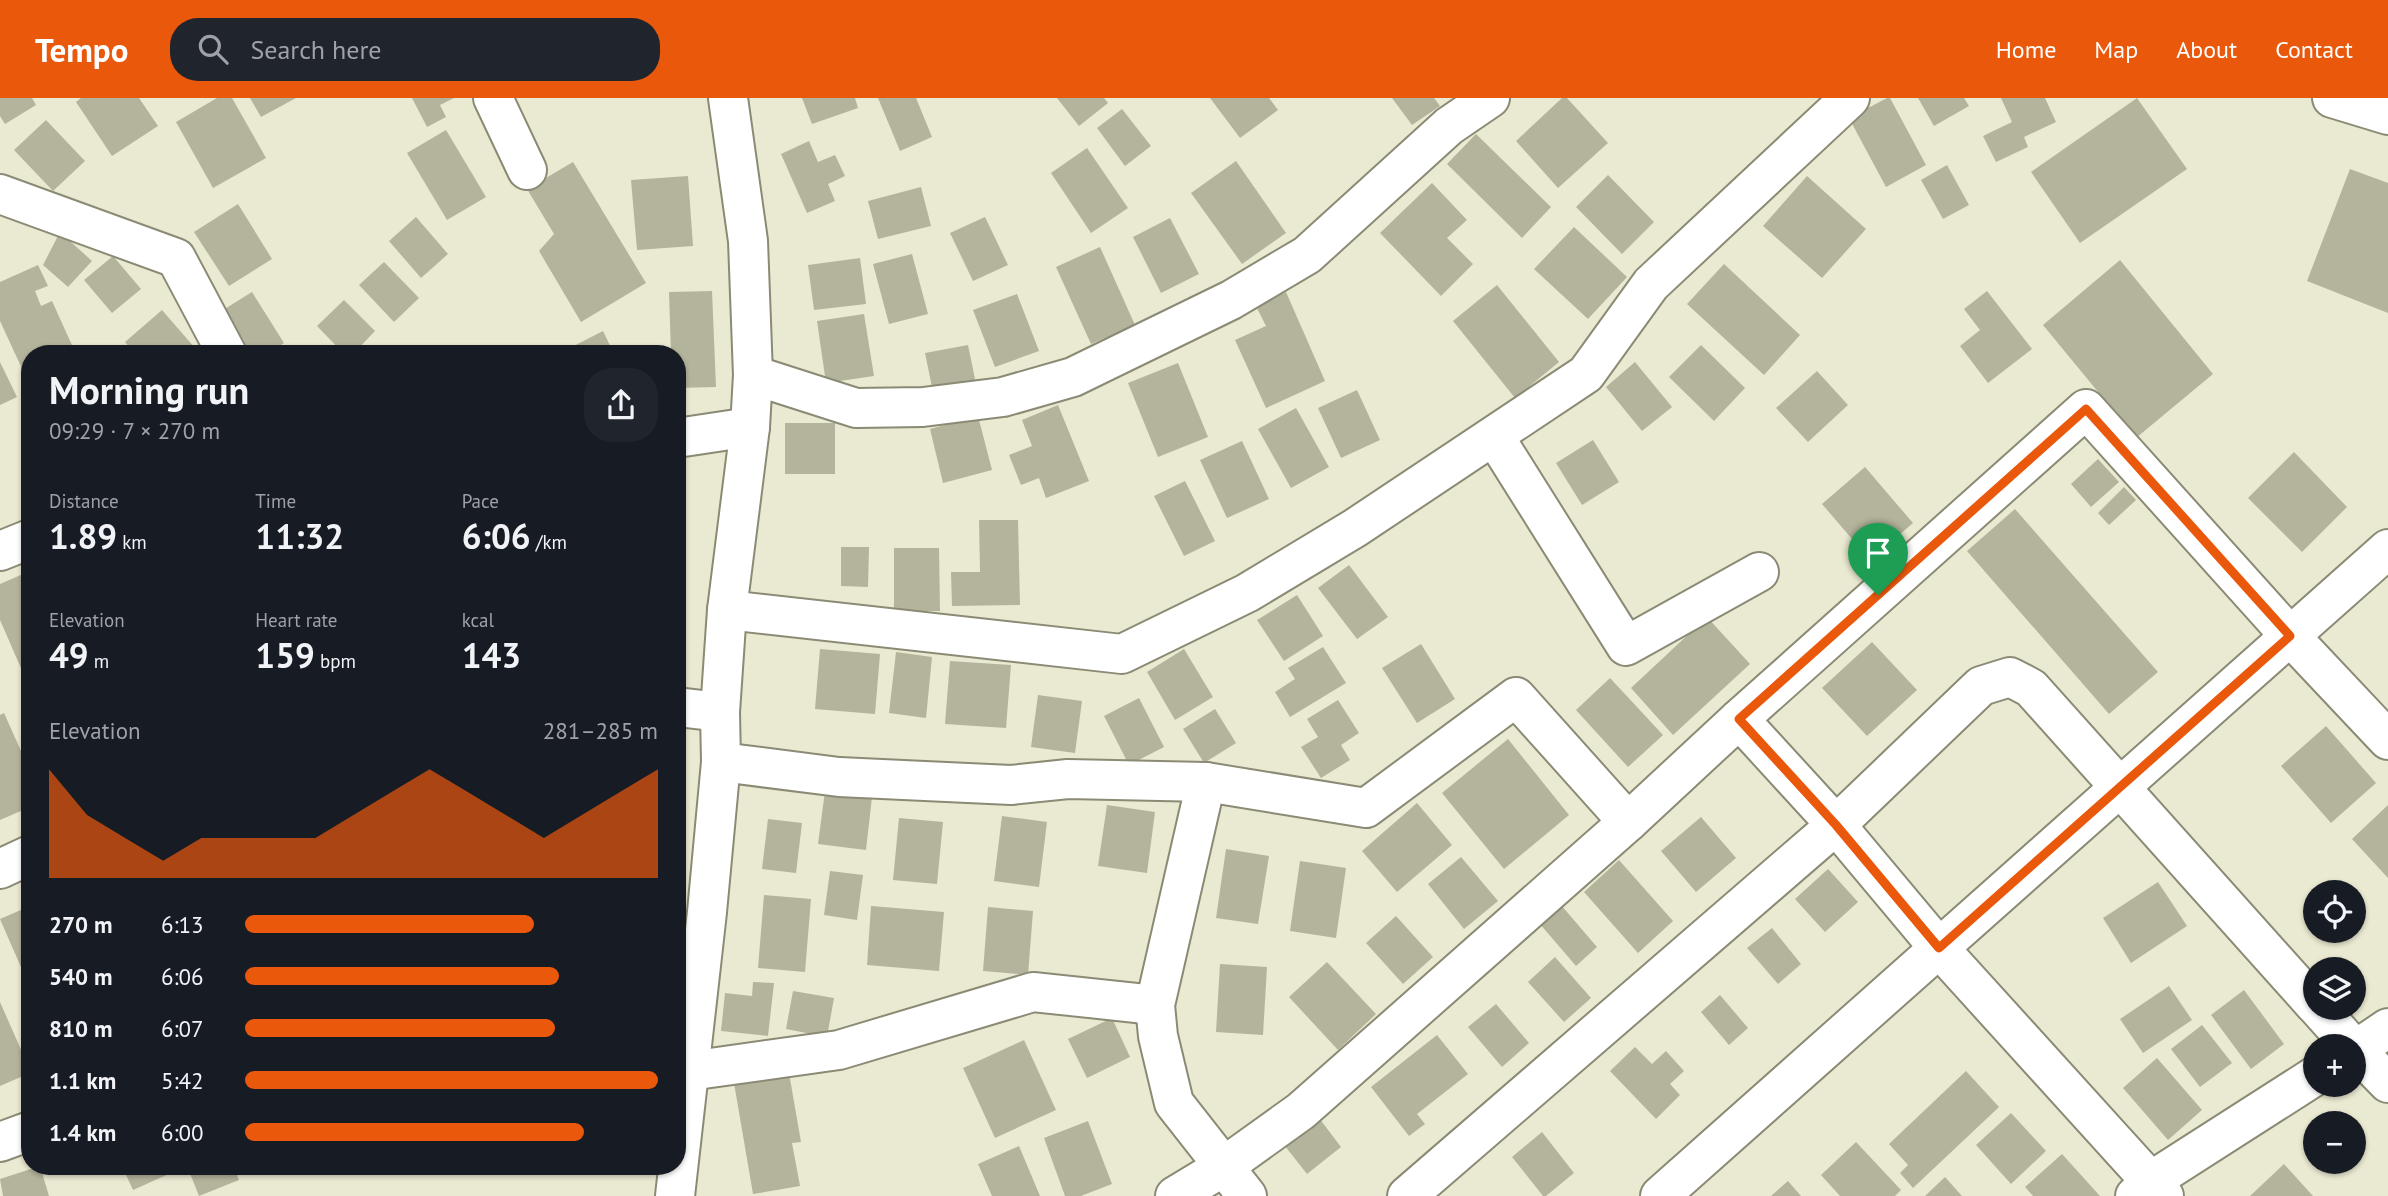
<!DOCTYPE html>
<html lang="en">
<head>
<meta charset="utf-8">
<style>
  :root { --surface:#171b24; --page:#20242c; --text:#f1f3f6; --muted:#9ea1a6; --accent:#ea580c }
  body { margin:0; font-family:"PT Sans",sans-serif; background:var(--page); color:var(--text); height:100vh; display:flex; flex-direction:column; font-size:26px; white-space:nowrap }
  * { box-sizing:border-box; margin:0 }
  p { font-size:23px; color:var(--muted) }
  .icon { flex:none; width:38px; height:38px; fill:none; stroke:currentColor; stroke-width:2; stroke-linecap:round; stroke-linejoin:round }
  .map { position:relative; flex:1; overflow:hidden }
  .side { position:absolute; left:21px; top:247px; width:665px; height:830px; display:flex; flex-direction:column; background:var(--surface); border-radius:28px; box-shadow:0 2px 5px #0004 }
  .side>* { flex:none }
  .buttons { position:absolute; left:2303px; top:782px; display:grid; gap:14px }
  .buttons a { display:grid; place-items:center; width:63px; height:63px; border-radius:50%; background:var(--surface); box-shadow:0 2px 5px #0004; font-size:35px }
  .pin { position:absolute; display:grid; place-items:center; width:60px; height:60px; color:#fff; margin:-72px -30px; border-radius:50% 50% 50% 0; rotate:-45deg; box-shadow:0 0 7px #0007 }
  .pin .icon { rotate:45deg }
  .round { display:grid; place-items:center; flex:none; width:74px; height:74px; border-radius:28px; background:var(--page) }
  .headline { display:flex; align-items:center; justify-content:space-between; height:119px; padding:0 28px }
  h1 { font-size:38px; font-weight:700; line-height:52px }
  .stats { display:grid; grid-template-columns:repeat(3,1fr); gap:10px; height:119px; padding:7px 28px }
  .stats div { display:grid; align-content:center }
  .stats b { font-size:35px; font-weight:700 }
  .stats small { font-size:19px; font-weight:400 }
  .stats p { font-size:19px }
  .chart { height:196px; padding:14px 28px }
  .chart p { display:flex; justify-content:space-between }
  .chart svg { width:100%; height:126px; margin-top:7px; fill:var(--accent); opacity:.7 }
  ul { padding:0 28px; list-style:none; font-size:23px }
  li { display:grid; grid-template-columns:112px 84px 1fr; align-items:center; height:52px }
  li i { height:18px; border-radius:9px; background:var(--accent) }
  header { display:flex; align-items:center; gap:42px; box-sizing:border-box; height:98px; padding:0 35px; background:var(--accent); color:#fff }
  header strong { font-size:33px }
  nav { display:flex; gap:38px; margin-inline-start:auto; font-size:24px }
  .search { width:490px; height:63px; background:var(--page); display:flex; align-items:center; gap:18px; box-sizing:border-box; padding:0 24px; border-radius:28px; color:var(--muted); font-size:26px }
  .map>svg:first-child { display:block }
  .building { fill:#b4b49c }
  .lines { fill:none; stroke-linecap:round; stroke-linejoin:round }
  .minor-casing { stroke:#8b8a74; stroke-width:42 }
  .major-casing { stroke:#8b8a74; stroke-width:42 }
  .minor { stroke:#fff; stroke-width:38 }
  .major { stroke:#fff; stroke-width:38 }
  .route-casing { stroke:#fff; stroke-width:14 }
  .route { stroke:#ea580c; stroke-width:9 }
</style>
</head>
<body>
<header>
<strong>Tempo</strong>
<div class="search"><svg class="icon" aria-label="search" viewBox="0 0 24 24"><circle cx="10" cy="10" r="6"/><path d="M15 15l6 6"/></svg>Search here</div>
<nav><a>Home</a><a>Map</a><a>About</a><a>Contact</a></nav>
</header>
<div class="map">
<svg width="2388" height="1098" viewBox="0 0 2388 1098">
  <rect width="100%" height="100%" fill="#eaead2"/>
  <g class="building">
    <path d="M0,0h32l4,7 -31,19 -5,-8z"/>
    <path d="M81,0h58l19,28 -46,30 -36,-54z"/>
    <path d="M217,0h15l34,60 -53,30 -37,-66z"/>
    <path d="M250,0h46l-35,19z"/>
    <path d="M412,0h42l-14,7 6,12 -19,10z"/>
    <path d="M802,0h53l3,10 -46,16z"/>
    <path d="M878,0h38l16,39 -32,14z"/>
    <path d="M1057,0h47l4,5 -29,23z"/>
    <path d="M1210,0h59l9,12 -38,28z"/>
    <path d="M1392,0h42l6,8 -28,19z"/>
    <path d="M1562,0h5l41,45 -50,45 -42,-47z"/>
    <path d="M1887,0h3l36,67 -40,22 -37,-69z"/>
    <path d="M1918,0h46l5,8 -35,20z"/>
    <path d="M2001,0h44l11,24 -32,15 4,10 -32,15 -13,-26 29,-14z"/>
    <path d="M2137,0l50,71 -107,74 -49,-71z"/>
    <path d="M1122,11l29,37 -26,20 -28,-38z"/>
    <path d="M46,22l39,41 -32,30 -39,-41z"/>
    <path d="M446,32l40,67 -39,23 -40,-67z"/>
    <path d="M1476,36l75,73 -29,31 -75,-74z"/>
    <path d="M809,43l9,21 17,-7 10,21 -17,8 7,17 -28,12 -26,-59z"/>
    <path d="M1087,50l41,60 -37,25 -40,-60z"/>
    <path d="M1236,63l50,72 -44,31 -51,-71z"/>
    <path d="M573,64l73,121 -65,39 -42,-71 15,-17 -27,-45z"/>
    <path d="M1947,67l22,40 -26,14 -22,-39z"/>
    <path d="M2350,71l38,14v130l-81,-32z"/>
    <path d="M1608,77l46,47 -32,32 -46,-47z"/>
    <path d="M688,78l5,70 -56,4 -6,-70z"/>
    <path d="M1807,78l59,53 -44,49 -59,-52z"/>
    <path d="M1432,85l35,37 -20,18 26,26 -32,32 -61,-63z"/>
    <path d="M921,89l10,39 -53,13 -10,-38z"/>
    <path d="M238,106l34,55 -43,27 -35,-54z"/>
    <path d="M416,119l32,37 -27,24 -32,-37z"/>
    <path d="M985,119l23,48 -35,16 -23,-48z"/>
    <path d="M1170,120l29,56 -38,19 -28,-56z"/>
    <path d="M1574,129l53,50 -39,42 -54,-50z"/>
    <path d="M60,134l32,29 -24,26 -25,-22z"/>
    <path d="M1100,149l35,78 -44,19 -35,-77z"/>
    <path d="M912,156l16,60 -39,10 -16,-60z"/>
    <path d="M113,158l28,33 -29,24 -28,-33z"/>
    <path d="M860,160l6,46 -52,6 -6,-45z"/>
    <path d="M2120,162l93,114 -77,64 -93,-113z"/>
    <path d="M384,164l35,36 -25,24 -35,-37z"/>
    <path d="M1724,166l76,71 -36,40 -77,-71z"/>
    <path d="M38,167l10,21 -13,5 6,15 11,-5 24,53h-46v32l-30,-65v-39z"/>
    <path d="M1497,187l62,77 -44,36 -62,-77z"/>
    <path d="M712,193l4,96 -39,1v-34h-6l-2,-62z"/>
    <path d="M1987,193l45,58 -44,34 -28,-37 20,-16 -16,-21z"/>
    <path d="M252,194l32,51 -17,11h-17l-27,-44z"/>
    <path d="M1286,194l39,89 -59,27 -31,-68 31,-14 -10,-20z"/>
    <path d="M1017,196l22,57 -44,16 -22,-57z"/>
    <path d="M344,202l31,31 -22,23h-9l-27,-28z"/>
    <path d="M162,212l33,38 -6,6h-54l-10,-12z"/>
    <path d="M864,216l10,62 -48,7 -9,-62z"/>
    <path d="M603,233l11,23h-56z"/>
    <path d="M968,247l8,39 -43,8 -8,-39z"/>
    <path d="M1701,247l44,43 -31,33 -45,-44z"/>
    <path d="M0,264l17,35 -17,8z"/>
    <path d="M1635,264l37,45 -30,24 -36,-44z"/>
    <path d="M1178,265l30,74 -50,20 -30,-74z"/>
    <path d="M1817,273l31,34 -40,37 -32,-34z"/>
    <path d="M1357,292l23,50 -39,18 -23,-50z"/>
    <path d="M1058,307l31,76 -43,17 -7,-20 -18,7 -12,-30 23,-9 -10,-26z"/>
    <path d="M1296,310l33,59 -38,21 -33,-59z"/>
    <path d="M978,318l14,54 -49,13 -13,-54z"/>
    <rect x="785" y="325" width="50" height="51"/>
    <path d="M1593,342l26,42 -37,23 -26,-42z"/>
    <path d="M1242,343l27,58 -42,19 -27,-58z"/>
    <path d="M2294,354l53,55 -45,45 -54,-54z"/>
    <path d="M2098,361l21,23 -28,25 -20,-23z"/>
    <path d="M1865,369l48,56 -43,37 -48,-56z"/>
    <path d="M1185,383l30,60 -31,15 -30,-60z"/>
    <path d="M2124,389l12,13 -27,25 -11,-12z"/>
    <path d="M2015,411l143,163 -49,42 -142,-163z"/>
    <path d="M979,422h39l2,85 -68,1 -1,-34h29z"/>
    <path d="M841,449h28l-1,40 -27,-1z"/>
    <path d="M894,450h45l1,63h-46z"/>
    <path d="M1349,467l39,52 -31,22 -39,-51z"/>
    <path d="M23,476l7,16v82l-6,3 -24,-55v-36z"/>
    <path d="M1297,497l26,41 -39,25 -27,-41z"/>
    <path d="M1707,519l43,47 -77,71 -42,-47z"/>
    <path d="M1872,544l45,48 -50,46 -45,-48z"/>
    <path d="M1421,546l34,55 -38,24 -35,-55z"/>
    <path d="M1323,549l23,36 -56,34 -15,-25 20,-13 -7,-11z"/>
    <path d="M820,551l60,5 -5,60 -60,-5z"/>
    <path d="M1184,551l29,48 -38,23 -28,-48z"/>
    <path d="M896,554l36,5 -6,61 -37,-5z"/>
    <path d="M950,563l61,4 -5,63 -61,-4z"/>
    <path d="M1610,580l53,57 -35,32 -52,-57z"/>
    <path d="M1038,597l44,6 -7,52 -44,-6z"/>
    <path d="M1139,600l25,49 -35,18 -25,-49z"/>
    <path d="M1338,602l21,33 -18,12 9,15 -29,18 -20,-31 17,-10 -11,-18z"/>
    <path d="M1215,611l21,34 -32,20 -21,-34z"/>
    <path d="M4,615l26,58v36l-30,13v-105z"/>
    <path d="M2326,628l50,57 -45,40 -50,-57z"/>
    <path d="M1508,641l61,76 -65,54 -62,-76z"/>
    <path d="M825,693l47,6 -6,53 -48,-6z"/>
    <path d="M1417,705l35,42 -55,47 -35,-41z"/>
    <path d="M1107,707l48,7 -8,61 -49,-7z"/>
    <path d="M2388,707v73l-36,-39z"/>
    <path d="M1002,718l45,6 -8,65 -45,-6z"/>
    <path d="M1701,719l35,41 -40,34 -35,-41z"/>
    <path d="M899,720l44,4 -6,62 -44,-4z"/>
    <path d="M768,721l34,4 -6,50 -34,-4z"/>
    <path d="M1226,751l43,7 -11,68 -42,-6z"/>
    <path d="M1461,759l37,44 -34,28 -36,-45z"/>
    <path d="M1619,762l54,61 -35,32 -54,-61z"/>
    <path d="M1300,763l46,7 -10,70 -46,-7z"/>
    <path d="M1828,771l30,33 -33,30 -30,-33z"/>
    <path d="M830,773l33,4 -6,45 -33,-5z"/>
    <path d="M2158,784l29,44 -56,37 -28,-45z"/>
    <path d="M764,797l47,4 -6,73 -47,-4z"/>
    <path d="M1561,807l36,42 -21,19 -36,-42z"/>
    <path d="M30,808v74l-3,1 -27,-62z"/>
    <path d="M871,808l73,6 -5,59 -72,-6z"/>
    <path d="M988,809l45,4 -5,64 -45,-4z"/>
    <path d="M1396,818l37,41 -30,27 -37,-41z"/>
    <path d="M1772,830l29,36 -23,20 -31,-36z"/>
    <path d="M1555,859l36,41 -27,24 -36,-40z"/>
    <path d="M1327,864l49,52 -38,36 -49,-53z"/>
    <path d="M1220,866l47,3 -4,68 -47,-3z"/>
    <path d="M753,884l21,1 -6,53 -47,-5 4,-38 27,3z"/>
    <path d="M2169,888l23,34 -49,33 -23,-34z"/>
    <path d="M2244,892l40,54 -33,25 -40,-54z"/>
    <path d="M793,893l41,7 -7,39 -41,-8z"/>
    <path d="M1720,897l28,33 -19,17 -28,-33z"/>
    <path d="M0,904l30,68v3l-30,13z"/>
    <path d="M1496,906l33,39 -27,24 -34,-40z"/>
    <path d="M1112,920l18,39 -43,21 -19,-39z"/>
    <path d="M2202,927l30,38 -32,24 -29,-38z"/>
    <path d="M1437,937l31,39 -51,40 8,10 -16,12 -38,-49z"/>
    <path d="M1024,942l32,70 -61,28 -32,-70z"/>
    <path d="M1635,949l17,17 14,-13 18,20 -14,13 10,11 -24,24 -46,-48z"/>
    <path d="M2157,960l45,52 -34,30 -45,-52z"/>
    <path d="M1966,973l33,36 -86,81 -13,-15 8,-8 -19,-21z"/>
    <path d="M789,975l12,69 -9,1 8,43 -47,8 -19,-111z"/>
    <path d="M2011,1015l35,38 -35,33 -35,-39z"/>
    <path d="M1319,1020l22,29 -34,27 -22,-28z"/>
    <path d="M1088,1023l24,63 -31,12h-16l-21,-58z"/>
    <path d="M1542,1034l32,41 -28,23h-3l-31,-39z"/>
    <path d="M1856,1044l45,48 -6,6h-55l-19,-21z"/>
    <path d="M1019,1048l21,50h-48l-14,-32z"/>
    <path d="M2062,1056l38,42h-67l-8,-9z"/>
    <path d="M2284,1066l29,32h-63z"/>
    <path d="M40,1068l9,30h-46l-3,-17z"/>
    <path d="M122,1068h46l3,7 -38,17z"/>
    <path d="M187,1068h46l6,14 -40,16z"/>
    <path d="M1945,1079l17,19h-37z"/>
    <path d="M1788,1083l13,15h-30z"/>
  </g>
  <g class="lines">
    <defs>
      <g id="minor">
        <path d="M493,0l34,72"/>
        <path d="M0,96l176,64 51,96"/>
        <path d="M753,277l103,33 67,-1 80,-10 70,-20 158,-77 76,-45 142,-129 41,-28"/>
        <path d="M1494,338l132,210 133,-74"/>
        <path d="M677,340l73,-11"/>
        <path d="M0,453l30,-12"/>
        <path d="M727,512l395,44 125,-61 108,-65 231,-154 65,-90 199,-186"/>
        <path d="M677,609l43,5"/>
        <path d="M1739,621l97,106 103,123 225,248"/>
        <path d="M721,664l118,15 172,8 57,-6 138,3 160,26 150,-111 112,125"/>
        <path d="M1206,684l-51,223 3,31 16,67 73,93"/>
        <path d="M0,771l30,-14"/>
        <path d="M2318,910l34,38"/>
        <path d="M2354,950l34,35"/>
        <path d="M2354,953l34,-23"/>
        <path d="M689,973l150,-21 194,-58 122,13"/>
        <path d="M0,1044l30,-11"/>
        <path d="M675,1098l32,-284 14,-150 -1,-50 7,-102 23,-183 3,-52 -5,-134 -20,-143"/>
        <path d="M1175,1098l48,-29 78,-56 327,-289 111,-103 347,-310 204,227 98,104"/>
        <path d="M1407,1098l429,-371 145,-139 29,-9 21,11 284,317"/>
        <path d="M1660,1098l728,-647"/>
        <path d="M2135,1098l16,-15 164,-105"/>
      </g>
      <path id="major" d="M2332,0l56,17"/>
    </defs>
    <use href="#minor" class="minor-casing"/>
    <use href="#major" class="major-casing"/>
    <use href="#minor" class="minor"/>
    <use href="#major" class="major"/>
  </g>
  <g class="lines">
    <defs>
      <path id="route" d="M2086,311l204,227 -351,312 -103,-123 -97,-106z"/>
    </defs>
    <use href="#route" class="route-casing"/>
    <use href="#route" class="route"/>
  </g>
</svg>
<div class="buttons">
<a><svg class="icon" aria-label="locate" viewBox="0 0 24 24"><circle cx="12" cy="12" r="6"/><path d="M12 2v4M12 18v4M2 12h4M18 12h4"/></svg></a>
<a><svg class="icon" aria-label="layers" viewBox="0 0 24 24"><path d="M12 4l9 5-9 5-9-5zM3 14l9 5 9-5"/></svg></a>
<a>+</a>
<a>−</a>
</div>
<div class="pin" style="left:1878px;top:497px;background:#1e9e55"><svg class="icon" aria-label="arrive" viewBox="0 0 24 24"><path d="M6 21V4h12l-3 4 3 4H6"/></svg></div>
<section class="side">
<div class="headline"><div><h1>Morning run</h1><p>09:29 · 7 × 270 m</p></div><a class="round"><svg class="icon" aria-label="share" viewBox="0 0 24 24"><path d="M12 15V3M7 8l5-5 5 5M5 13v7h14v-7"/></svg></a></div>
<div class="stats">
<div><p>Distance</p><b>1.89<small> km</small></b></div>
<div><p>Time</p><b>11:32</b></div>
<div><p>Pace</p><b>6:06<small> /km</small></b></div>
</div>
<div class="stats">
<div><p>Elevation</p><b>49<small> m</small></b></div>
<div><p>Heart rate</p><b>159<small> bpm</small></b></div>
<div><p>kcal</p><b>143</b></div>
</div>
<div class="chart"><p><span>Elevation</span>281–285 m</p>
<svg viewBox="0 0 160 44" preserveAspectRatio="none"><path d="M0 44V6L10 22L20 30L30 38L40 30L50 30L60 30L70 30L80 22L90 14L100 6L110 14L120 22L130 30L140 22L150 14L160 6V44z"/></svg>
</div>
<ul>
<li><b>270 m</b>6:13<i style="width:70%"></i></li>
<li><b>540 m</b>6:06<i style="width:76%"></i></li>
<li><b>810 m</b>6:07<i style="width:75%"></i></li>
<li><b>1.1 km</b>5:42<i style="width:100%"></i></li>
<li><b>1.4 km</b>6:00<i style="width:82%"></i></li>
</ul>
</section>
</div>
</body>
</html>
